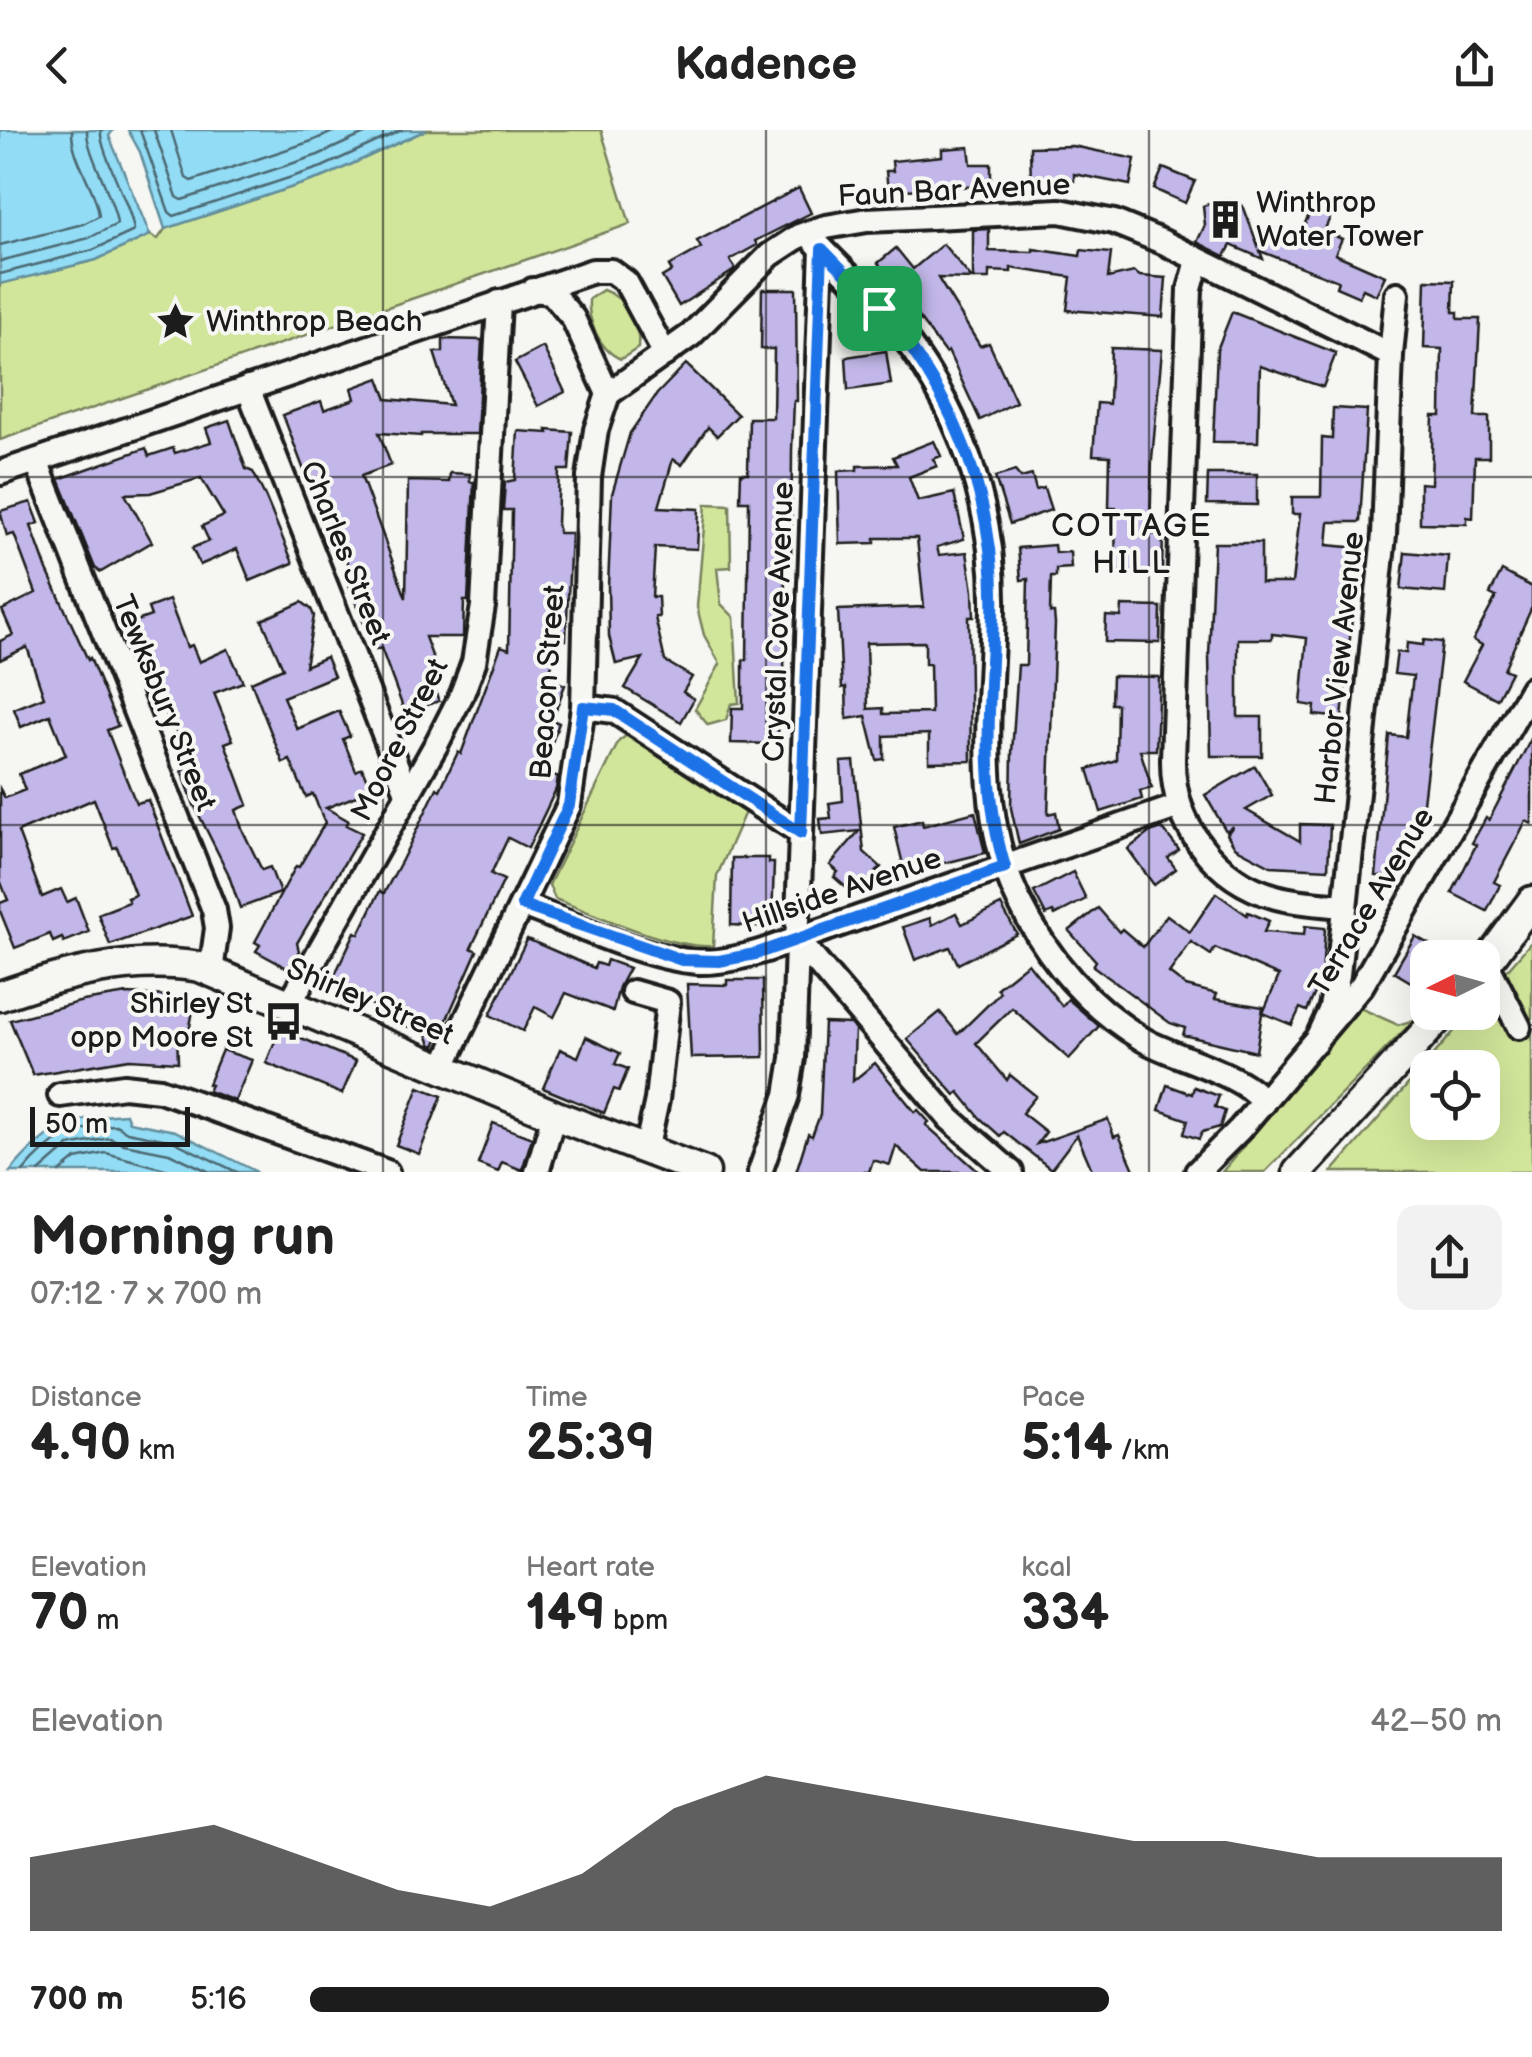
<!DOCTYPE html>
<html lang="en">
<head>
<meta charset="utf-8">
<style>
  :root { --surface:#fff; --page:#f2f2f2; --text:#222; --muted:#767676; --accent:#1c1c1c }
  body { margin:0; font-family:"Balsamiq Sans",sans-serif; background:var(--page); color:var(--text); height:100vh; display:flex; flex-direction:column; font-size:38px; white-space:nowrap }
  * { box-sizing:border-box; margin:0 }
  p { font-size:32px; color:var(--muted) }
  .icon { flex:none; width:55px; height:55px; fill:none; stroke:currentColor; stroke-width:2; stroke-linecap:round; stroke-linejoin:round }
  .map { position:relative; height:1042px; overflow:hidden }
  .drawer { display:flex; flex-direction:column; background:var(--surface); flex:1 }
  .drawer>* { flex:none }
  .needle { width:65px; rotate:265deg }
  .controls { position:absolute; left:1410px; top:810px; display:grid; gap:20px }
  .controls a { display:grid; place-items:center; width:90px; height:90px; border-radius:20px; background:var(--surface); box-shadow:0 10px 40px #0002; font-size:50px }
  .scale { position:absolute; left:30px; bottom:25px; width:160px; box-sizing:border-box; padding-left:10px; border:5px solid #1c1c1c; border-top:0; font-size:28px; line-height:35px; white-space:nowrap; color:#1c1c1c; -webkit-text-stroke:8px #f6f6f2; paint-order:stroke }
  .pin { position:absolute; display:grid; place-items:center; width:85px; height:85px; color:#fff; margin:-42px; border-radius:20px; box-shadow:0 5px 15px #0006 }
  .round { display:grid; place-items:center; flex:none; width:105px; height:105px; border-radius:20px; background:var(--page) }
  .headline { display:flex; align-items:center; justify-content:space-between; height:170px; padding:0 30px }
  h1 { font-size:55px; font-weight:700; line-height:75px }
  .stats { display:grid; grid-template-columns:repeat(3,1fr); gap:15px; height:170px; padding:10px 30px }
  .stats div { display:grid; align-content:center }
  .stats b { font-size:50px; font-weight:700 }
  .stats small { font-size:28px; font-weight:400 }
  .stats p { font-size:28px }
  .chart { height:280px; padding:20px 30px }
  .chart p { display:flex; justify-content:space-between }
  .chart svg { width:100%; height:180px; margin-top:10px; fill:var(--accent); opacity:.7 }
  ul { padding:0 30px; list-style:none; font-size:32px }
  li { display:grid; grid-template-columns:160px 120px 1fr; align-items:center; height:75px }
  li i { height:25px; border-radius:12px; background:var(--accent) }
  header { display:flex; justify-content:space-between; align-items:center; height:130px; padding:0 30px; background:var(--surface); font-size:45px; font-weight:700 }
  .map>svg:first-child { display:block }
  .green { fill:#d2e69b; stroke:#77815c; stroke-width:2.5; fill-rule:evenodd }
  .water { fill:#93dcf5; stroke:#638f9e; stroke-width:2.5 }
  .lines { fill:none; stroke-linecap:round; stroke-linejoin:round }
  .shore { stroke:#4c6973; stroke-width:2.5 }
  .building { fill:#c2b7e8; stroke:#1c1c1c; stroke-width:2.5; fill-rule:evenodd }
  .minor-casing { stroke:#1c1c1c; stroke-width:30 }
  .major-casing { stroke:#1c1c1c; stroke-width:35 }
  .minor { stroke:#f6f6f2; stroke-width:22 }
  .major { stroke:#f6f6f2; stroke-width:28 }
  .route-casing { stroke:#fff; stroke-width:20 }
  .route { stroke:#1a73e8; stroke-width:12 }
  .grid { fill:none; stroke:#1c1c1c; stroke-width:2.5; stroke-opacity:0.55 }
  .labels { text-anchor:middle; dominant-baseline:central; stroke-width:8; stroke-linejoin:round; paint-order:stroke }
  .street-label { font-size:30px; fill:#1c1c1c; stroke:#f6f6f2 }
  .poi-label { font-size:30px; fill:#1c1c1c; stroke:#f6f6f2; text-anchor:start }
  .neighbourhood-label { font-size:32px; letter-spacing:2.5px; fill:#1c1c1c; stroke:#f6f6f2 }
</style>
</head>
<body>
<header><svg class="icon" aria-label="back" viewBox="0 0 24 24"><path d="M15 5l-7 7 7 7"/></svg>Kadence<svg class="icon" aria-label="share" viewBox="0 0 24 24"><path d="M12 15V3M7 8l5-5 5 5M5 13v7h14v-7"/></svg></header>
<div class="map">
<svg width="1532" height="1042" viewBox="0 0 1532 1042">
  <rect width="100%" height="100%" fill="#f6f6f2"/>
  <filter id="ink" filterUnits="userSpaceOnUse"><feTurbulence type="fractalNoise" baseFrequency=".01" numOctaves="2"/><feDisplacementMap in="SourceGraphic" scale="20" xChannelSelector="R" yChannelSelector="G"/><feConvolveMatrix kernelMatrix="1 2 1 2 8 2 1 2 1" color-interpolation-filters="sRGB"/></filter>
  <g filter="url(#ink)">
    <g class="green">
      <path d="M426,0h175l29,94 -630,216v-156l96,-24 54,-25 8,4 7,-10 161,-53z"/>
      <path d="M603,160c24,8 38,34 35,58l-17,11c-21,-8 -34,-39 -32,-60z"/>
      <path d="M706,374l24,1 1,62 -14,1 4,36 13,13 5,86 -8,1 -5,16 -18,5 -13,-16 25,-45 -16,-29 -7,-28z"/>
      <path d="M627,605l11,2 107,75 -28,64 -4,70c-42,3 -116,-31 -158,-47l-6,-14 70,-144z"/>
      <path d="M1532,811v231h-200l138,-159 12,-1 1,-14zM1428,938h54v54h-54z"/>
      <path d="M1360,878l38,17 16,-5 -149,152h-43z"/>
    </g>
    <g class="water">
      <path d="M0,0h113l-4,6 41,99 -54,25 -96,24z"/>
      <path d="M128,0h298l-100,46 -161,53 -25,-77z"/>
      <path d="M126,984l3,8 46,9 82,41h-247c36,-44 59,-55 116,-58z"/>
    </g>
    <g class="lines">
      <g class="shore">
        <path d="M140,0l29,82 5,4 148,-49 80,-37"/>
        <path d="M154,0l23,67 5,3 136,-45 55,-25"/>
        <path d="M171,0l15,48 5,3 121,-40 25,-11"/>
        <path d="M0,115l83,-21 16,-8c-3,-29 -28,-56 -27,-86"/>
        <path d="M0,131l89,-23 28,-14c-3,-28 -31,-71 -30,-94"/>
        <path d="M0,144l93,-24 41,-19c-2,-25 -36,-82 -33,-101"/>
        <path d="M23,1042c27,-33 50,-45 93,-47l11,7 46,9 64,31"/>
        <path d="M39,1042l30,-26 41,-8 14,6 45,9 41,19"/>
        <path d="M60,1042l16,-13 30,-6 70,19"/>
      </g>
    </g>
    <g class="building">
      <path d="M1073,16l62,13 -5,26 -56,-11v7l-43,1 -1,-35z"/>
      <path d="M969,17l2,17h20v21l-103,6 -2,-20h7l-1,-10 50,-5v-7z"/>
      <path d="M1163,38l32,13 -10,22 -31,-14z"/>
      <path d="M799,58l12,25 -56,28 2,4 -27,15 5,9 -2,2 -54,35 -17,-29 10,-6 -3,-5 32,-18 -4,-7z"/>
      <path d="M1225,69l11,2 8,7 14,38 10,-20 29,14 18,-38 18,9 -9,20 18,8 -7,15 50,22 -9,19 -13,-6 -4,8 -23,-10 2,-6 -78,-30 3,8 -32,-14 -6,11 -28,-14 8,-17 -2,-19z"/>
      <path d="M989,99v22l44,1v-3l47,7 1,-6 30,3 -3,25 26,-6 6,4 26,2 -3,39 -96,-7 4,-33 -60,-9v4l-22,-1v8h-16v-49z"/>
      <path d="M943,114l29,35 -34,-1 42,68 9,-3 27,59 -36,18 -32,-69 -3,2 -67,-90 18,-15 17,21z"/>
      <path d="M1426,150l28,1 -1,31h5v7h22l-5,98h14v40h-14l-2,61 -6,-1v7l-47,-1v-40l11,1 2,-68h8l1,-67 -18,-1z"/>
      <path d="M762,159h34l1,112h-3l-2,49 -1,113h-6l-1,126h-5l-1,55 -47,-1 1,-35h11v-48h4l2,-159h-9l1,-28h7l1,-55h24l1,-69h-13z"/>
      <path d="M1232,182l104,41 -13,34 -63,-21 -2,76h-45l4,-92z"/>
      <path d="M443,209l39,1 -5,94h-56v2l-42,-3 12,32 -30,11 45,122 2,-117 41,1 1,-9 20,1v8h4l-6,119h-4l-1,36h-38l16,43 -9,4 7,17 -34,12 -24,-65 -5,2 -17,-38 -10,-28 6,-2 -20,-54 -8,3 -44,-116 38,-14 3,9 31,-11 -3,-11 27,-10 8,21 64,6 -17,-53h9z"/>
      <path d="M543,217l22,45 -27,14 -23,-44z"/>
      <path d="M1111,218l51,2 -10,109 -2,75h13l-1,38 -47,-1 1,-63h-7l1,-52 -17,-1 4,-52 12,1z"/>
      <path d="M886,221l5,33 -43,6 -2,-33z"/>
      <path d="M686,234l52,51 -21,21 -9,-9 -26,38 -9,-6 -14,48 40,2 -2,40 -42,-2 -3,50h6l1,20h-4l10,44 27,16 -9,15 11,7 -13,23 -56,-34 18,-30 -27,6 -7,-28 -1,-50 4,-92 18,-61 27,-39z"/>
      <path d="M1333,278l34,2 -7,112h-31l-2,23 32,3 -17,170 -28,-3 1,-9 -14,-2 6,-66 -35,-4v5h-34v78h24v39h-51l-2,-100 5,-113h47v40h31l8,-69h-8v-17h29l1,-59 10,1z"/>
      <path d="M229,290l17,49 7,3 12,24 28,67 -43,18 -13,-32 -37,16 -8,-17 17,-7 -7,-15 22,-10 -23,-38 -51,15 -25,1 27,48 -51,30 -6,-4 -36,-89 87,-31 3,8 24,-8 2,5 36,-11 -5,-14z"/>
      <path d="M547,300l25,2 -3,38h-10l-2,54 2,9h12l-5,107h-5l-14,38 18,7 -13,35 7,3 -17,47 16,7 -2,12 -28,59 -20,-10 -17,36 13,6 -33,68 6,3 -42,95 -4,-2 -5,-12 -23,-7 -3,-6 -70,-34 25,-53 4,2 21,-43 4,2 18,-33 35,-72 3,2 18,-38 3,2 40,-108 8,3 3,-139h-9l2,-28 10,-2 3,-49 30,2z"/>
      <path d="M934,311l7,15 -8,3 4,7 -28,11 9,24 36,-8 10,46 -27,8 2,8 28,-3 6,39 1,26h-5l2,144 -42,1v-28l-45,2v23l-7,1 -11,-44 -19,3 -1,-32 -4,1 -4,-78 86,-3 -7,-69h-42v5l-35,1 -2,-73 19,-1v-4l40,-1 -4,-8zM925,512v22h5l1,49 -48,1v-6l-15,1 -2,-66z"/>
      <path d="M1015,341l6,7 11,-3 4,15 8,-2 7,22 -41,14 -15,-47z"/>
      <path d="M1208,344h49v31l-50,-1z"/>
      <path d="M31,372l8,21 -8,3 16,44 41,90 2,-2 28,68 -11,4 16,41 13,32 12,-3 44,116 -82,29 -12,-31 31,-12 -2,-4 8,-3 -18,-48 -4,1 -19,-49 -76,33 24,65 19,-8 6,13 9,-4 13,34 -25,10 -2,-4 -9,4 -3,-8 -35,14 -15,-37v-8l8,-3 -8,-20v-91l5,9 20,-8 -6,-16 47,-19 -16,-40 -29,12 -7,-18 30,-12 -17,-50 -27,13v-19l13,-6 -11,-25 34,-17 -22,-59 -7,2 -7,-25z"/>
      <path d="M1054,415l1,8 15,-1 1,16 -15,1v8h-5l-1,36h4l1,11 -7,190 8,-2 3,17 -40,15 -8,-36 1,-55 6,-88h8l2,-86 -7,1 -3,-32z"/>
      <path d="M1405,422l43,4 -3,37 -44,-4z"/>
      <path d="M1502,441l30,16v20l-28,62 7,3 -14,27 -34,-18 19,-36 -9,-5 23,-43 -6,-3z"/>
      <path d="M169,470l18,47 5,-2 7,17 29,-13 15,33 -29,11 19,47 -8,3 23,62 -12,5 6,19 20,41 8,-3 10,26 -40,15 -12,-35 -34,-68 -12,-34 6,-3 -6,-22 -11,-28 -3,1 -37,-96 20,-7 -3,-8z"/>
      <path d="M302,472l9,7 3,7 -9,50 21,-9 8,19 -51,21 14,32 42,-18 11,25 -7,3 13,32 6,-3 9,22 -45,18 23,13 -3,4 16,8 -65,110 2,8 -10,18 -33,-18 4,-6 -5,-3 41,-76 3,1 26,-44 -12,-29 -7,3 -16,-37 -7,3 -32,-81 32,-14 -21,-48z"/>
      <path d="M1122,476l39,1 -1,36 -55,-1 1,-26 15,1z"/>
      <path d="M1424,510l18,2 -19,161 -5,22 -9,-1 -3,31 -7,-1 -3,24 -20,-2 13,-141 17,2 7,-61 -19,-2 3,-22 9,1 1,-10 16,2z"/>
      <path d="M1112,546l47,1 -3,73h-16l12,38 -12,3 2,8 -41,13 -13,-43 28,-9 1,-56h-6z"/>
      <path d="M1532,607v87l-6,-3 -32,61 6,3 -13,26 -35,-18 24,-48 -4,-2 14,-25 3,2z"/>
      <path d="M854,631l10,91 17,15 -23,26 -6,-5 -2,3 -16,-14 4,-5 -8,-7 29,-34 -37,4 -2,-16 11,-1 -2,-15 14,-2 -2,-39z"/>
      <path d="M1255,636l17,29 -26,15 54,31v-17l30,1 -2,44 -57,-3 -36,-19 -8,-13 6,-8 -7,5 -21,-36z"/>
      <path d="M975,682l10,41 -80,20 -11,-46 28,-7 1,6z"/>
      <path d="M1162,698l17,22 -11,8 8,11 -22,16 -26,-36 22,-17z"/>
      <path d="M732,728h37v5h5l-2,58h-6v6l-35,-2z"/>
      <path d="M1073,742l13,27 -31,16 -2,-3 -7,3 -12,-23z"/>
      <path d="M1216,763l31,22 1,-3 21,9 -5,11 40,3 1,-9 20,2 -3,49 -15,34 -7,-3 -8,17 -29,-12 16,-37 -64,-28 -4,7 -20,-13 -22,31 17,13 31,8 -2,5 48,8 -7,45 -73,-17 2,-7 -15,-5 -77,-57 3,-5 -27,-30 29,-23 21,24 3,-3 21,18 24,-32 23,17z"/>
      <path d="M1001,775l16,29 -59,30 -8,-17 -35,13 -12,-33 27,-9 2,7 24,-12 6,11z"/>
      <path d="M1415,806l38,22h-25v34l-34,-20z"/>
      <path d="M527,809l67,29 2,-5 9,3 2,-6 22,8 -10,19 -6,24 -47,-18 -12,24 -19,-10 -12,24 -33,-16z"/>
      <path d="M1028,833l34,43 6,-7 31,27 -30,33 -57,-51 -36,35 31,37 3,-5 26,21 -14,17 24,19 -9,12 71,-25 6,18 5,-2 16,37h-42l-16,-37 -26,34 -47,-37 -4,4 -20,-18 -21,-26 -4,3 -48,-56 33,-27 18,22 37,-36 5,-6 -3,-4z"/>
      <path d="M727,850h36l1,77 -73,1 -4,-74 40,1z"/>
      <path d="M127,864l62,3 5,8 -5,27 -12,-1 1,31 -49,-3 -96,16 -23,-55 73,-19z"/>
      <path d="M824,893l26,1 5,6 -2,51 22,-18 40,49 3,-2 11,12 -3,3 53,47h-54l-29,-26 -6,19 -17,-5 -4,12h-73l12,-38 4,2 8,-21z"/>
      <path d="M280,899l76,32 -14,33 -76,-31z"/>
      <path d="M586,907l34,16 -5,11 13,5 -9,22 -5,-2 -10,24 -61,-25 17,-39 18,8z"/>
      <path d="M222,920l30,10 -17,41 -27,-10 3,-6 -3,-1z"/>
      <path d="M1167,955l25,9 2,-7 25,9 -4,11 10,4 -5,16 -18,5 -3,7 -15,-5 4,-14 -29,-10z"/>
      <path d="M419,957l23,9 -23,58 -23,-9z"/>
      <path d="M493,993l39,15 -10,32 -20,-8 -4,10 -20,-8z"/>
    </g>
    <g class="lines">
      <defs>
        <g id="minor">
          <path d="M807,103c28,30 58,57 84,88 67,80 104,184 102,288 -2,98 -19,200 26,292 28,57 70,106 125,139 31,18 104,35 119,63"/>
          <path d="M1198,131l-8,28 -17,470c-1,64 41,121 103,138 22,6 46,7 69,9"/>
          <path d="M533,160l18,2 22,26 35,76"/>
          <path d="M248,258l160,407"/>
          <path d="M608,264l83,-59 79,-80 29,-19 27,-9 41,-7 193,-9 54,11 49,20 228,113"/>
          <path d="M36,331l178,449 3,18 -6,43"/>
          <path d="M0,343l593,-202h18l15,11 39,72"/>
          <path d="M583,577l31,4 187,122"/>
          <path d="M522,775c50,18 124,54 176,57 23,1 46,-5 68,-12l413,-144"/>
          <path d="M797,809l153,180 61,53"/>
          <path d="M1487,834l32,63"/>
          <path d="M633,862l35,10 -11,98 -11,51"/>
          <path d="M290,873l147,-260 25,-49 12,-32 9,-56 16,-304"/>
          <path d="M1315,913l15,-32 8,-36 46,-440 7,-180 6,-61"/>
          <path d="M443,938l126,-263 14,-98 6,-230 7,-47 12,-36"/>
          <path d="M60,965l64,-9 36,4 227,82"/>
          <path d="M537,1042l17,-57"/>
          <path d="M760,1042l27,-77 6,-37 29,-809"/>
          <path d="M1197,1042l43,-43 122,-144 170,-297"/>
        </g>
        <g id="major">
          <path d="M1482,839l50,-68"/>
          <path d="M0,866c65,-23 132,-40 200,-29l354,148 151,57"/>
          <path d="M1298,1042l146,-160"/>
        </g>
      </defs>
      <use href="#minor" class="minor-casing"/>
      <use href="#major" class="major-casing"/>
      <use href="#minor" class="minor"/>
      <use href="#major" class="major"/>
    </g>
  </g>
  <g class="lines" filter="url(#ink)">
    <defs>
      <path id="route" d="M822,119c23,24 47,47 68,72 69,82 107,189 103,296 -3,84 -13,168 12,250l-250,87 -36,7 -37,-1 -160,-55 47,-100 14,-98 31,3 187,123z"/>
    </defs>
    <use href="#route" class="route-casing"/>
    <use href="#route" class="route"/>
  </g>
  <path class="grid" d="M383,0v1042M766,0v1042M1149,0v1042M0,347h1532M0,695h1532"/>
  <defs>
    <symbol id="building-bare" viewBox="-9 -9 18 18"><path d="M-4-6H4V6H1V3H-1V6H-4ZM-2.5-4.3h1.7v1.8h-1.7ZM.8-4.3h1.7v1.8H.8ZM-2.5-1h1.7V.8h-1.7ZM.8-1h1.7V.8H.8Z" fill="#1c1c1c" stroke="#f6f6f2" stroke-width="2.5" paint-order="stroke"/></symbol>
    <symbol id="sight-bare" viewBox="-9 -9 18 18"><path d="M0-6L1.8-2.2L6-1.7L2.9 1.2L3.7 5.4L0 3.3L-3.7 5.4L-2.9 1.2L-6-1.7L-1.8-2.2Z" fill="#1c1c1c" stroke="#f6f6f2" stroke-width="2.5" paint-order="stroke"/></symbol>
    <symbol id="bus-bare" viewBox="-9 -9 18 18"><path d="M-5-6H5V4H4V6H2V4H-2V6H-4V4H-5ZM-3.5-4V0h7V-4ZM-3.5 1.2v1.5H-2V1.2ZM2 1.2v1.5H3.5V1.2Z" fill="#1c1c1c" stroke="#f6f6f2" stroke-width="2.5" paint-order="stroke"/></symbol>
  </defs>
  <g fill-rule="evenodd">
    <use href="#building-bare" x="1198" y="62" width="55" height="55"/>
    <use href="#sight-bare" x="148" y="164" width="55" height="55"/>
    <use href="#bus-bare" x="256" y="864" width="55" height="55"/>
  </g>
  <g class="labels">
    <g class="street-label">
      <text transform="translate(954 61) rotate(-3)">Faun Bar Avenue</text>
      <text transform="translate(345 423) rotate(68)">Charles Street</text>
      <text transform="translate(779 492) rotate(-88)">Crystal Cove Avenue</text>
      <text transform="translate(1340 538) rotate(-84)">Harbor View Avenue</text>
      <text transform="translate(548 552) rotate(-86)">Beacon Street</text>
      <text transform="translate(164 573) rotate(68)">Tewksbury Street</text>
      <text transform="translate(400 610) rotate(-63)">Moore Street</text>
      <text transform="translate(842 761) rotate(-19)">Hillside Avenue</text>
      <text transform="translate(1372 772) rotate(-59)">Terrace Avenue</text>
      <text transform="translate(370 872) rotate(23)">Shirley Street</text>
    </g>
    <g class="poi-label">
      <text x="1256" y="73">Winthrop<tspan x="1256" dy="34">Water Tower</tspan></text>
      <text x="206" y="192">Winthrop Beach</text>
      <text x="253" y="874" text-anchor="end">Shirley St<tspan x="253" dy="34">opp Moore St</tspan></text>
    </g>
    <g class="neighbourhood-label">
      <text x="1132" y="396">COTTAGE<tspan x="1132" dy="37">HILL</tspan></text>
    </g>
  </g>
</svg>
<div class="controls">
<a><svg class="needle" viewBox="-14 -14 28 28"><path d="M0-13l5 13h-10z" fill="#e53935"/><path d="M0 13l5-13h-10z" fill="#767676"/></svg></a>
<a><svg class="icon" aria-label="locate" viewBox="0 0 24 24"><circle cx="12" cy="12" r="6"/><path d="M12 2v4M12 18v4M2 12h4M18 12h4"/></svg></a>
</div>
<div class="scale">50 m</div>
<div class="pin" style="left:879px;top:178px;background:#1e9e55"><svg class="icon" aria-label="arrive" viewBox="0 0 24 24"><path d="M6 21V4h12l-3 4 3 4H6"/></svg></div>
</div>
<section class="drawer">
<div class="headline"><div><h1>Morning run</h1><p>07:12 · 7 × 700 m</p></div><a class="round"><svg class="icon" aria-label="share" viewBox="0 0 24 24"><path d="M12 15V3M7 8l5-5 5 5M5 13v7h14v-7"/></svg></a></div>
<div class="stats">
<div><p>Distance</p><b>4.90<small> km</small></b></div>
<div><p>Time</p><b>25:39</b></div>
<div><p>Pace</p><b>5:14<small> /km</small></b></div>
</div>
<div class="stats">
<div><p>Elevation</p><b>70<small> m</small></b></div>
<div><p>Heart rate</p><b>149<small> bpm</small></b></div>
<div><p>kcal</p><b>334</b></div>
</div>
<div class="chart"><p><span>Elevation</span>42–50 m</p>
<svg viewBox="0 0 160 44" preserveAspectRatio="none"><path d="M0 44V26L10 22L20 18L30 26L40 34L50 38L60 30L70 14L80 6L90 10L100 14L110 18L120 22L130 22L140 26L150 26L160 26V44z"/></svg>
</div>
<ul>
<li><b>700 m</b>5:16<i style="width:67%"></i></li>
</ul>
</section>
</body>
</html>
